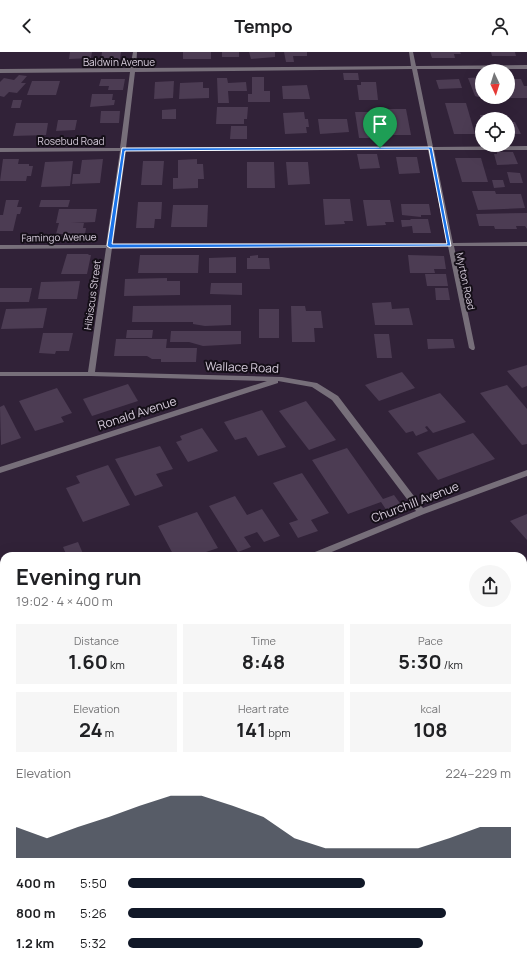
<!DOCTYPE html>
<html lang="en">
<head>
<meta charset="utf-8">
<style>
  :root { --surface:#fff; --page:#f6f6f6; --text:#202124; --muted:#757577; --accent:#111827 }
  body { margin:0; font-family:Manrope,sans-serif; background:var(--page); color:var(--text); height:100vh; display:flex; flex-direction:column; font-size:15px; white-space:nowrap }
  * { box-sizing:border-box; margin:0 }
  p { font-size:13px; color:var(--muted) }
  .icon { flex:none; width:22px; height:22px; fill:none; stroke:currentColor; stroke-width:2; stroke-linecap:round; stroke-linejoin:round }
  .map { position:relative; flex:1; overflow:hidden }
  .drawer { position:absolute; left:0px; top:500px; width:527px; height:414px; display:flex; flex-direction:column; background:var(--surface); border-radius:12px 12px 0 0; box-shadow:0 4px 16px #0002 }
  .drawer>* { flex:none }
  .needle { width:26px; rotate:176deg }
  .controls { position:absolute; left:475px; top:12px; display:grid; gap:8px }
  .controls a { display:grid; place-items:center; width:40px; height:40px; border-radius:50%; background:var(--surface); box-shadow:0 4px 16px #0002; font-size:20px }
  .pin { position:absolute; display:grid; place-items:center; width:34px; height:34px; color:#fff; margin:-41px -17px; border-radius:50% 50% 50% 0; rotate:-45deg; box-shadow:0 0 4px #0007 }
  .pin .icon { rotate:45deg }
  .round { display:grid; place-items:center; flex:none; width:42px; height:42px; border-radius:21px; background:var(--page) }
  .summary { display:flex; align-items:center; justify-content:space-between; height:68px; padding:0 16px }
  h1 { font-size:22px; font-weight:700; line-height:30px }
  .figures { display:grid; grid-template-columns:repeat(3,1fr); gap:6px; height:68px; padding:4px 16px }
  .figures div { display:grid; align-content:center; border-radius:0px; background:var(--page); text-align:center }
  .figures b { font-size:20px; font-weight:700 }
  .figures small { font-size:11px; font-weight:400 }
  .figures p { font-size:11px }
  .chart { height:112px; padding:8px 16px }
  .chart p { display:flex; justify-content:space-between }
  .chart svg { width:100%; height:72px; margin-top:4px; fill:var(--accent); opacity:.7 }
  ul { padding:0 16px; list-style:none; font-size:13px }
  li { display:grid; grid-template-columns:64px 48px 1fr; align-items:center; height:30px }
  li i { height:10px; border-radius:5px; background:var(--accent) }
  header { display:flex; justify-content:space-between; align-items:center; height:52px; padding:0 16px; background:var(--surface); font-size:18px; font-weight:700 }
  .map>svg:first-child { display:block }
  .building { fill:#4c3c53 }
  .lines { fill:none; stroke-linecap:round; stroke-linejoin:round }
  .street { fill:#776f7a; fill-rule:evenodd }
  .route { fill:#1a73e8; stroke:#fff; fill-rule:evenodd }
  .labels { text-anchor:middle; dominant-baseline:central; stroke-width:4; stroke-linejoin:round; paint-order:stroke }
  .far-street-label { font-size:10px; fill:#d8cedd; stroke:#150f18 }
  .street-label { font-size:12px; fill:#d8cedd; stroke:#150f18 }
</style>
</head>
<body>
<header><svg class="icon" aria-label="back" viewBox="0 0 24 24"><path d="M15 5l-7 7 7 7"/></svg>Tempo<svg class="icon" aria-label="person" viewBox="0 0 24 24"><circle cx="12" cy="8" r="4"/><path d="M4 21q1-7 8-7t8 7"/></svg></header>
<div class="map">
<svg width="527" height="914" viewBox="0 0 527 914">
  <rect width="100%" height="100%" fill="#312238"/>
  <g class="building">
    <path d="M70,0h22l-1,6 -22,1z"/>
    <path d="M102,0h19l-1,8h-19z"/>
    <rect x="183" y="0" width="28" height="7"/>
    <rect x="222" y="0" width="17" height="5"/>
    <path d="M249,0h26v5l-24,2z"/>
    <path d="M284,0h23v4h-14l1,6h-8z"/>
    <path d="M430,0h30l1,2h-7l1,4h-23z"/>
    <path d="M491,0h24l1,4h-24z"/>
    <path d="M343,21h15l1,7h-15z"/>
    <path d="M19,23l8,1 -6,7h5l-9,10 -8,-1 -5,5 -4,-1v-14l4,-4 10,2z"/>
    <path d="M252,25h12v14h6v11h-22v-8h4z"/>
    <path d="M482,25v20h-4l-3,-1 -7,-18z"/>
    <path d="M217,26h10l1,5 18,-1 1,9h-19l1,12h-11z"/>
    <path d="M101,27h24l-2,11h-15l1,-4h-10z"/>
    <path d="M459,27l3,9 -23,1 -3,-9z"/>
    <path d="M508,27h13l3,7h3v12h-19z"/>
    <path d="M32,29h28l-4,14h-29z"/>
    <path d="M174,29l-1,17 -19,1 1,-17z"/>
    <path d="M203,30v6h6v10l-30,1 1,-16z"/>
    <path d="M361,30h15l2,18h-19l-2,-15h4z"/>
    <path d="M307,33l3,14h-27l-1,-13z"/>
    <path d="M92,42h21l-1,6h3l-1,5 -24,2z"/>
    <path d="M13,48h9l-2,8h-9z"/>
    <path d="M445,51h21l9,31h-21z"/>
    <path d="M217,55h31l-1,12h-3v5h-28z"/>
    <path d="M176,57v10h-14v-9z"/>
    <path d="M389,57h17l5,26h-18z"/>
    <path d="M101,59h19l-1,12h-19z"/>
    <path d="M304,60l1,7h3l1,8h-3l1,6 -22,1 -2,-21z"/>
    <path d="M355,60h15v3h8l4,17 -14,2 1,4h-10z"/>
    <path d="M480,63h10l1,4h-10z"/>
    <path d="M318,67h29l2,13 -29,2z"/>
    <path d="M58,68h19l-2,10 -19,1z"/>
    <path d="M508,70h7l6,12h-12z"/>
    <path d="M16,71h32l-2,12 -33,1z"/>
    <path d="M231,74h16v13h-17z"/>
    <path d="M497,100h16l5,12 -21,1 -3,-11h3z"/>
    <path d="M357,102h20l3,14 -20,1z"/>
    <path d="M396,105h21l3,16 -21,1z"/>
    <path d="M455,106h26l7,24h-26z"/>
    <path d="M3,107h16l-1,5h11v2h4l-2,10h-4l-1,5h-26z"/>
    <path d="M103,107l-3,24 -28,1 1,-10h7l2,-14z"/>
    <path d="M197,107v5h6l1,15h-6v9l-25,1v-11h5v-18z"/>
    <path d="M73,109l-3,25 -29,1 4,-25z"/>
    <path d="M143,109h21l-2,24h-21z"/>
    <path d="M247,110h27l1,26h-28z"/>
    <path d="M286,110h22l2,22 -22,1z"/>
    <path d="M507,120l13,1 3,10h-13z"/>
    <path d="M492,128h11l2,7 -11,1z"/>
    <path d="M472,139h23l1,3h25l4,14 -47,2z"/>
    <path d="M323,147h27l3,22h-9l1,3 -20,1z"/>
    <path d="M6,148h13l-2,7h5l-2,7h-3l-4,17h-13v-16h3z"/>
    <path d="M41,148h29l-2,7h-29z"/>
    <path d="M363,148h27l4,22h-9l1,3 -19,1z"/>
    <path d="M138,150h24l-1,17h-6l-1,9h-18z"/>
    <path d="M401,152h28l2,11h-10v2l-19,-2z"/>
    <path d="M173,153h35l-1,22h-36z"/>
    <path d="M59,157h38l-2,13 -24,1h13l-1,5h3l-1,6h-29l3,-11h-3z"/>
    <path d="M527,161v16l-2,-3h-9l1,3h-22l-1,-3h-15l-3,-12z"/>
    <path d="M410,167h18l3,14h-18l-1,-7 -10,1 -1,-7h10z"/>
    <path d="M67,202h22l-1,1h3l-4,19h-26z"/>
    <path d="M140,203h59l-1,18h-60z"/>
    <path d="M258,203v3h11l1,11h-23v-11h3v-2z"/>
    <path d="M408,203l36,1 2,13h-12l1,4h-25z"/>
    <path d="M236,205v16h-27v-15z"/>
    <path d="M425,222h21l2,12h-21z"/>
    <path d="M167,226v3h13v14l-56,1 1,-17z"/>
    <path d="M80,229l-3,18h-39l3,-17z"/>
    <path d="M211,231h31v12l-32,-1z"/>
    <path d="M0,236h32l-3,14h-29z"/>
    <path d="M435,236h13l2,12h-14z"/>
    <path d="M391,250l1,7 17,-1 4,17h-38l-3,-22z"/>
    <path d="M231,253v20l-26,1 -12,-2v-2h-61l1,-16z"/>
    <path d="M291,254h14l1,5h15l2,17h-9l1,14h-23z"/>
    <path d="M47,256l-4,20 -42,1 5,-20z"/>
    <rect x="259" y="257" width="20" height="29"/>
    <path d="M127,278h26l-1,8h-26z"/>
    <path d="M171,279h70v13l-38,2 -14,-4h-19z"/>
    <path d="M43,281h30l-4,18h-13l-1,3 -16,-1z"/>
    <path d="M374,282h15l3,24h-15z"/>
    <path d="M116,287h51l-1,9h31l-1,14h-35v-3h-9l-5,-3h-33z"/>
    <path d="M427,287h26l2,9 -27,1z"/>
    <path d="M527,313v21l-5,2 -15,-17z"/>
    <path d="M402,320l13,16 -36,13 -14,-16z"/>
    <path d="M128,332l10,17 -46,15 -9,-17z"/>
    <path d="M507,333l20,24v35l-5,1 -42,-52z"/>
    <path d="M57,336l15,25 -11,4 3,5 -29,9 -16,-30z"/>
    <path d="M440,341l26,29 -33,11 -6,-7 -2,1 3,4 -12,5 -3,-5 -7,2 -18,-22z"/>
    <path d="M306,349l30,39 -27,10 -30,-39z"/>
    <path d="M4,353l17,33 -20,7 -1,-38z"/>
    <path d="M262,358l24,37 -28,9 -12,-19 -11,3 -11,-18z"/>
    <path d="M202,376l16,23 -30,11 -12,-20 6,-2 -2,-4z"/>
    <path d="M473,381l22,26 -57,21 -21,-27z"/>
    <path d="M160,394l13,23 -17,5 7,12 -28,10 -20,-37z"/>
    <path d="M347,396l36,51 11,-4 8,11 -15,5 -6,-9 -33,12 -36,-54z"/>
    <path d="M108,413l22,40 -47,17 -17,-34 14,-5 -4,-7z"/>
    <path d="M302,421l27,40 -18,7 7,11 -20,7 -9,-15 9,-3 -25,-37z"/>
    <path d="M235,444l12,19 15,-6 18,27 -16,6 -7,-10 -13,5 7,10 -13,5 -29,-46z"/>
    <path d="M197,460l21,36 -15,5 1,3h-30l-16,-30z"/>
    <path d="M527,462v26l-17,-19z"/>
    <path d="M78,490l6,14h-17l-4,-9z"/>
    <path d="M4,532v56l-4,1v-55z"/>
    <path d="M527,602v64l-4,2v-64z"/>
    <path d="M4,690v46l-4,2v-47z"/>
    <path d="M527,848v43l-4,-7v-34z"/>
    <path d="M427,910h57l3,4h-67z"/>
  </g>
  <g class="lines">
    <g class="street">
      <path d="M133,0h4l-1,16 275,-2 -2,-14h4l3,14 111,-1v4h-110l16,78 94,-1v4h-93l19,93 74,-1v4h-73l21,102 -1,2h-2l-3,-2 -21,-102 -336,2 -17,124 187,5 35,6 21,13 85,112 104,-38v6l-103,38 -102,42h-13l1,-2 106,-43 -84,-111 -20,-13 -34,-6v2l-278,90v-6l267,-86 -176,-5h-91v-4h88l18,-124 -106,1v-4h106l14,-94 -120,1v-4h120l10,-76 -130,1v-4l130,-1zM412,17l16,78 -302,1 9,-76zM428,98l19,93 -334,1 13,-93z"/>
      <path d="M4,625v8l-4,2v-8z"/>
      <path d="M527,778v10l-4,2v-10z"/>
      <path d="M256,910h18l-2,4h-18z"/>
    </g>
  </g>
  <path class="route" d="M432,95l19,99 -341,2 -3,-2 15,-98zM429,97l18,95h-335l13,-93z"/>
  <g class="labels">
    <g class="far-street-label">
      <text x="119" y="10">Baldwin Avenue</text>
      <text x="71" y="89">Rosebud Road</text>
      <text transform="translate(59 185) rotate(-1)">Famingo Avenue</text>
      <text transform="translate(466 229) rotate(78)">Myrton Road</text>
      <text transform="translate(92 243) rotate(-82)">Hibiscus Street</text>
    </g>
    <g class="street-label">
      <text transform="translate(242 315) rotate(2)">Wallace Road</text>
      <text transform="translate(137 361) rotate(-18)">Ronald Avenue</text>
      <text transform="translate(415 450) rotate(-21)">Churchill Avenue</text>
    </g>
  </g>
</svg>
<div class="controls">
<a><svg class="needle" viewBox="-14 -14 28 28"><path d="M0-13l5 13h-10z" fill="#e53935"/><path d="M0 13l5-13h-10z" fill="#757577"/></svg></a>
<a><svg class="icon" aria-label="locate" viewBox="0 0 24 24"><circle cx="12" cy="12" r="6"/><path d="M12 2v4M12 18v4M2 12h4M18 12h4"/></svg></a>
</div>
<div class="pin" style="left:380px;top:96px;background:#1e9e55"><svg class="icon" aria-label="arrive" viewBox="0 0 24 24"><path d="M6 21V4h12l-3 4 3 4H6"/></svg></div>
<section class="drawer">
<div class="summary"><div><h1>Evening run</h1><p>19:02 · 4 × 400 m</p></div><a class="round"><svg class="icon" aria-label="share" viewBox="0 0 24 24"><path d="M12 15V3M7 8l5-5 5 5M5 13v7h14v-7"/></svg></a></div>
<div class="figures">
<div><p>Distance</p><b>1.60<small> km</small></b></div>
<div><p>Time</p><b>8:48</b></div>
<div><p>Pace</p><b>5:30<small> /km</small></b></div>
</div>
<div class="figures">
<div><p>Elevation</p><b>24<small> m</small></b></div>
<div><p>Heart rate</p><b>141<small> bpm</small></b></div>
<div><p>kcal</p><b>108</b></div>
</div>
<div class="chart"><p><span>Elevation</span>224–229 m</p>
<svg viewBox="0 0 160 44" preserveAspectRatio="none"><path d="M0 44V25L10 32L20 25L30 19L40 12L50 6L60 6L70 12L80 19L90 32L100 38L110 38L120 38L130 38L140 32L150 25L160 25V44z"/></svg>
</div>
<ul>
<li><b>400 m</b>5:50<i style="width:62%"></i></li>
<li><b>800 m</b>5:26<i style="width:83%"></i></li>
<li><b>1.2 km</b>5:32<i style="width:77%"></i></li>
</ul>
</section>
</div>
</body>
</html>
